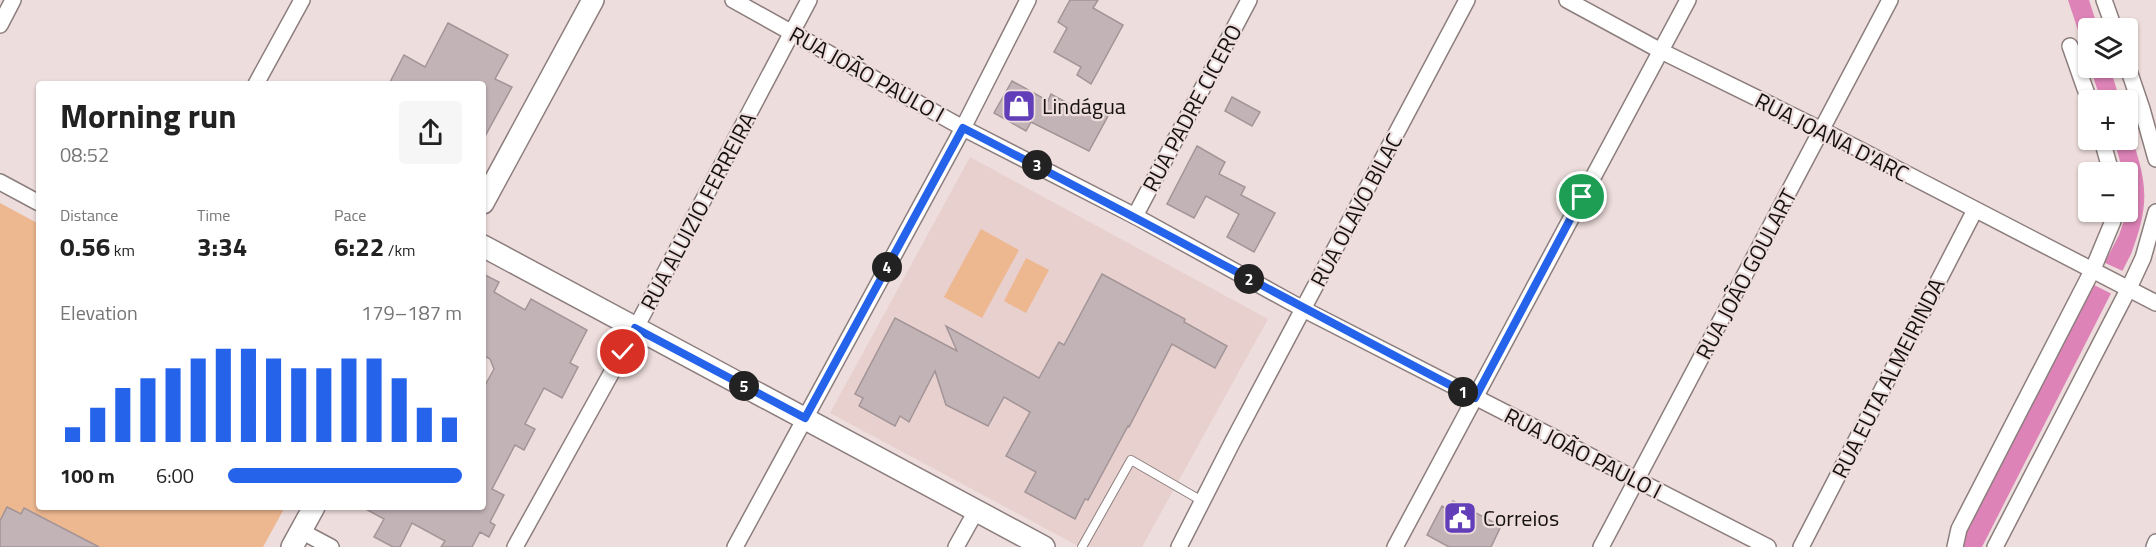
<!DOCTYPE html>
<html lang="en">
<head>
<meta charset="utf-8">
<style>
  :root { --surface:#fff; --page:#f6f6f6; --text:#222; --muted:#767676; --accent:#2563eb }
  body { margin:0; font-family:"Titillium Web",sans-serif; background:var(--page); color:var(--text); height:100vh; display:flex; flex-direction:column; font-size:22px; white-space:nowrap }
  * { box-sizing:border-box; margin:0 }
  p { font-size:20px; color:var(--muted) }
  .icon { flex:none; width:33px; height:33px; fill:none; stroke:currentColor; stroke-width:2; stroke-linecap:round; stroke-linejoin:round }
  .map { position:relative; flex:1; overflow:hidden }
  .sheet { position:absolute; left:36px; top:81px; width:450px; height:429px; display:flex; flex-direction:column; background:var(--surface); border-radius:6px; box-shadow:0 2px 4px #0004 }
  .sheet>* { flex:none }
  .buttons { position:absolute; left:2078px; top:18px; display:grid; gap:12px }
  .buttons a { display:grid; place-items:center; width:60px; height:60px; border-radius:6px; background:var(--surface); box-shadow:0 2px 4px #0004; font-size:30px }
  .pin { position:absolute; display:grid; place-items:center; width:51px; height:51px; color:#fff; margin:-26px; border:3px solid #fff; border-radius:50%; box-shadow:0 2px 6px #0007 }
  .km { position:absolute; width:30px; height:30px; margin:-15px; border-radius:50%; background:#222; color:#fff; font-size:16px; line-height:30px; text-align:center }
  .round { display:grid; place-items:center; flex:none; width:63px; height:63px; border-radius:6px; background:var(--page) }
  .head { display:flex; align-items:center; justify-content:space-between; height:102px; padding:0 24px }
  h1 { font-size:33px; font-weight:700; line-height:45px }
  .metrics { display:grid; grid-template-columns:repeat(3,1fr); gap:9px; height:102px; padding:6px 24px }
  .metrics div { display:grid; align-content:center }
  .metrics b { font-size:26px; font-weight:700 }
  .metrics small { font-size:16px; font-weight:400 }
  .metrics p { font-size:16px }
  .chart { height:168px; padding:12px 24px }
  .chart p { display:flex; justify-content:space-between }
  .chart svg { width:100%; height:108px; margin-top:6px; stroke:var(--accent); stroke-width:6 }
  ul { padding:0 24px; list-style:none; font-size:20px }
  li { display:grid; grid-template-columns:96px 72px 1fr; align-items:center; height:45px }
  li i { height:15px; border-radius:8px; background:var(--accent) }
  .map>svg:first-child { display:block }
  .built { fill:#e8d0ce }
  .green { fill:#edb790 }
  .water { fill:#dd83b7 }
  .pier { fill:#eddddc }
  .building { fill:#c2b3b6; stroke:#a29497; stroke-width:1.5 }
  .lines { fill:none; stroke-linecap:round; stroke-linejoin:round }
  .lane-casing { stroke:#8c7e7d; stroke-width:10 }
  .street-casing { stroke:#8c7e7d; stroke-width:18 }
  .secondary-casing { stroke:#8c7e7d; stroke-width:24 }
  .lane { stroke:#fff; stroke-width:8 }
  .street { stroke:#fff; stroke-width:15 }
  .secondary { stroke:#fff; stroke-width:21 }
  .route-casing { stroke:#fff; stroke-width:12 }
  .route { stroke:#2563eb; stroke-width:8 }
  .labels { text-anchor:middle; dominant-baseline:central; stroke-width:4.5; stroke-linejoin:round; paint-order:stroke }
  .street-label { font-size:22px; fill:#161111; stroke:#eddddc }
  .poi-label { font-size:22px; fill:#161111; stroke:#eddddc; text-anchor:start }
</style>
</head>
<body>
<div class="map">
<svg width="2156" height="547" viewBox="0 0 2156 547">
  <rect width="100%" height="100%" fill="#eddddc"/>
  <path class="built" d="M970,157l298,162 -126,228h-62l-250,-134z"/>
  <g class="green">
    <path d="M0,203l39,21v283h246l-22,40h-263z"/>
    <path d="M981,229l38,21 -37,68 -38,-21z"/>
    <path d="M1026,258l23,12 -23,43 -22,-12z"/>
  </g>
  <g class="water">
    <path d="M2068,0h21l9,28h-10v32z"/>
    <path d="M2090,68h20l10,32h-19z"/>
    <path d="M2127,122c18,57 26,74 4,132l-149,293h-21l2,-9 156,-303 8,-23v-40h-4l-9,-32h13z"/>
  </g>
  <path class="pier" d="M2103,262l22,10 -11,23 -22,-11z"/>
  <g class="building">
    <path d="M1070,0h28l-5,8 30,17 -32,59 -14,-9 4,-8 -27,-15 13,-24 -9,-6z"/>
    <path d="M448,23l60,32 -13,24 17,8 -29,53v-56h-94l15,-29 21,12z"/>
    <path d="M1012,81l36,20 3,-7 29,16 4,-7 24,13 -19,35 -58,-29 -5,9 -32,-18z"/>
    <path d="M1232,97l28,15 -8,14 -27,-15z"/>
    <path d="M1197,146l28,16 -6,12 26,13 -4,8 34,18 -21,39 -27,-15 12,-23 -33,-18 -12,22 -27,-14z"/>
    <path d="M483,274l16,8 -5,10 31,18 6,-11 56,31 -17,33 8,4 -16,31 -18,-10 -19,36 10,5 -11,21 -9,-5 -23,44 12,6 -14,27 5,3 -6,12 -9,-5 -8,15h-31l4,-6 -33,-18 -12,24h-7l-19,-10 10,-18 -22,-12h121v-118l11,-20 -4,-10 -7,-4z"/>
    <path d="M1102,274l83,45 -1,3 43,24 -12,22 -43,-24 -43,83 -1,-1 -40,74 -3,-1 -10,20 -50,-27 11,-20 -30,-16 24,-44 -26,-15 -16,29 -42,-21 -11,-34 -26,51 -9,-6 -5,10 -36,-20 4,-8 -8,-4 40,-76 62,33 -11,-25 93,52 20,-36 5,3z"/>
    <path d="M1453,501l48,25 -10,21h-42l-22,-12 15,-29 6,3z"/>
    <path d="M7,507l14,7 3,-6 75,39h-99v-26z"/>
  </g>
  <g class="lines">
    <defs>
      <path id="lane" d="M1082,547l49,-87 71,41"/>
      <g id="street">
        <path d="M733,0l230,128 172,88 168,93 465,238"/>
        <path d="M1567,0l94,51 161,79 334,173"/>
        <path d="M2104,0l10,28"/>
        <path d="M0,25l13,-25"/>
        <path d="M2070,46l19,54"/>
        <path d="M2127,65l15,44 14,50"/>
        <path d="M256,84l46,-84"/>
        <path d="M2102,140l9,32"/>
        <path d="M0,182l39,21"/>
        <path d="M1135,216l114,-216"/>
        <path d="M301,531l30,16"/>
        <path d="M515,547l108,-195 186,-352"/>
        <path d="M735,547l228,-419 65,-128"/>
        <path d="M956,547l20,-36"/>
        <path d="M1179,547l54,-106 234,-441"/>
        <path d="M1395,547l293,-547"/>
        <path d="M1601,547l289,-547"/>
        <path d="M1801,547l174,-337"/>
        <path d="M1955,547l4,-18 134,-260 20,-48 1,-9"/>
        <path d="M1995,547l134,-259 14,-30 13,-46"/>
        <path d="M2154,547l2,-5"/>
      </g>
      <g id="secondary">
        <path d="M483,203l110,-203"/>
        <path d="M483,246l561,301"/>
        <path d="M292,547l22,-40"/>
      </g>
    </defs>
    <use href="#lane" class="lane-casing"/>
    <use href="#street" class="street-casing"/>
    <use href="#secondary" class="secondary-casing"/>
    <use href="#lane" class="lane"/>
    <use href="#street" class="street"/>
    <use href="#secondary" class="secondary"/>
  </g>
  <g class="lines">
    <defs>
      <path id="route" d="M623,352l12,-24 170,90 158,-290c172,88 341,181 512,270l107,-201"/>
    </defs>
    <use href="#route" class="route-casing"/>
    <use href="#route" class="route"/>
  </g>
  <defs>
    <symbol id="shop-square" viewBox="-11 -11 22 22"><rect x="-9" y="-9" width="18" height="18" rx="4" fill="#623fb8" stroke="#eddddc"/><path d="M-5-2.5h2.3a2.7 3.5 0 0 1 5.4 0H5L5.5 6h-11ZM-1.5-2.5h3a1.5 2.3 0 0 0-3 0Z" fill="#fff"/></symbol>
    <symbol id="civic-square" viewBox="-11 -11 22 22"><rect x="-9" y="-9" width="18" height="18" rx="4" fill="#623fb8" stroke="#eddddc"/><path d="M-.6-6.5H3V-4.5H.6V-3L4-1V1h2V6H-6V1h2V-1L-.6-3ZM-1.2 2.5V6h2.4V2.5Z" fill="#fff"/></symbol>
  </defs>
  <g fill-rule="evenodd">
    <use href="#shop-square" x="1000" y="87" width="38" height="38"/>
    <use href="#civic-square" x="1441" y="499" width="38" height="38"/>
  </g>
  <g class="labels">
    <g class="street-label">
      <text transform="translate(867 74) rotate(29)">RUA JOÃO PAULO I</text>
      <text transform="translate(1192 108) rotate(-62)">RUA PADRE CICERO</text>
      <text transform="translate(1832 137) rotate(27)">RUA JOANA D'ARC</text>
      <text transform="translate(1356 210) rotate(-62)">RUA OLAVO BILAC</text>
      <text transform="translate(698 211) rotate(-62)">RUA ALUIZIO FERREIRA</text>
      <text transform="translate(1746 274) rotate(-62)">RUA JOÃO GOULART</text>
      <text transform="translate(1888 378) rotate(-63)">RUA EUTA ALMEIRINDA</text>
      <text transform="translate(1583 453) rotate(27)">RUA JOÃO PAULO I</text>
    </g>
    <g class="poi-label">
      <text x="1042" y="106">Lindágua</text>
      <text x="1483" y="518">Correios</text>
    </g>
  </g>
</svg>
<div class="buttons">
<a><svg class="icon" aria-label="layers" viewBox="0 0 24 24"><path d="M12 4l9 5-9 5-9-5zM3 14l9 5 9-5"/></svg></a>
<a>+</a>
<a>−</a>
</div>
<div class="pin" style="left:1582px;top:197px;background:#1e9e55"><svg class="icon" aria-label="arrive" viewBox="0 0 24 24"><path d="M6 21V4h12l-3 4 3 4H6"/></svg></div>
<div class="pin" style="left:623px;top:352px;background:#d93025"><svg class="icon" aria-label="check" viewBox="0 0 24 24"><path d="M5 12l5 5 9-10"/></svg></div>
<b class="km" style="left:1463px;top:392px">1</b>
<b class="km" style="left:1249px;top:279px">2</b>
<b class="km" style="left:1037px;top:165px">3</b>
<b class="km" style="left:887px;top:267px">4</b>
<b class="km" style="left:744px;top:386px">5</b>
<section class="sheet">
<div class="head"><div><h1>Morning run</h1><p>08:52</p></div><a class="round"><svg class="icon" aria-label="share" viewBox="0 0 24 24"><path d="M12 15V3M7 8l5-5 5 5M5 13v7h14v-7"/></svg></a></div>
<div class="metrics">
<div><p>Distance</p><b>0.56<small> km</small></b></div>
<div><p>Time</p><b>3:34</b></div>
<div><p>Pace</p><b>6:22<small> /km</small></b></div>
</div>
<div class="chart"><p><span>Elevation</span>179–187 m</p>
<svg viewBox="0 0 160 44" preserveAspectRatio="none"><path d="M5 44V38M15 44V30M25 44V22M35 44V18M45 44V14M55 44V10M65 44V6M75 44V6M85 44V10M95 44V14M105 44V14M115 44V10M125 44V10M135 44V18M145 44V30M155 44V34"/></svg>
</div>
<ul>
<li><b>100 m</b>6:00<i style="width:100%"></i></li>
</ul>
</section>
</div>
</body>
</html>
